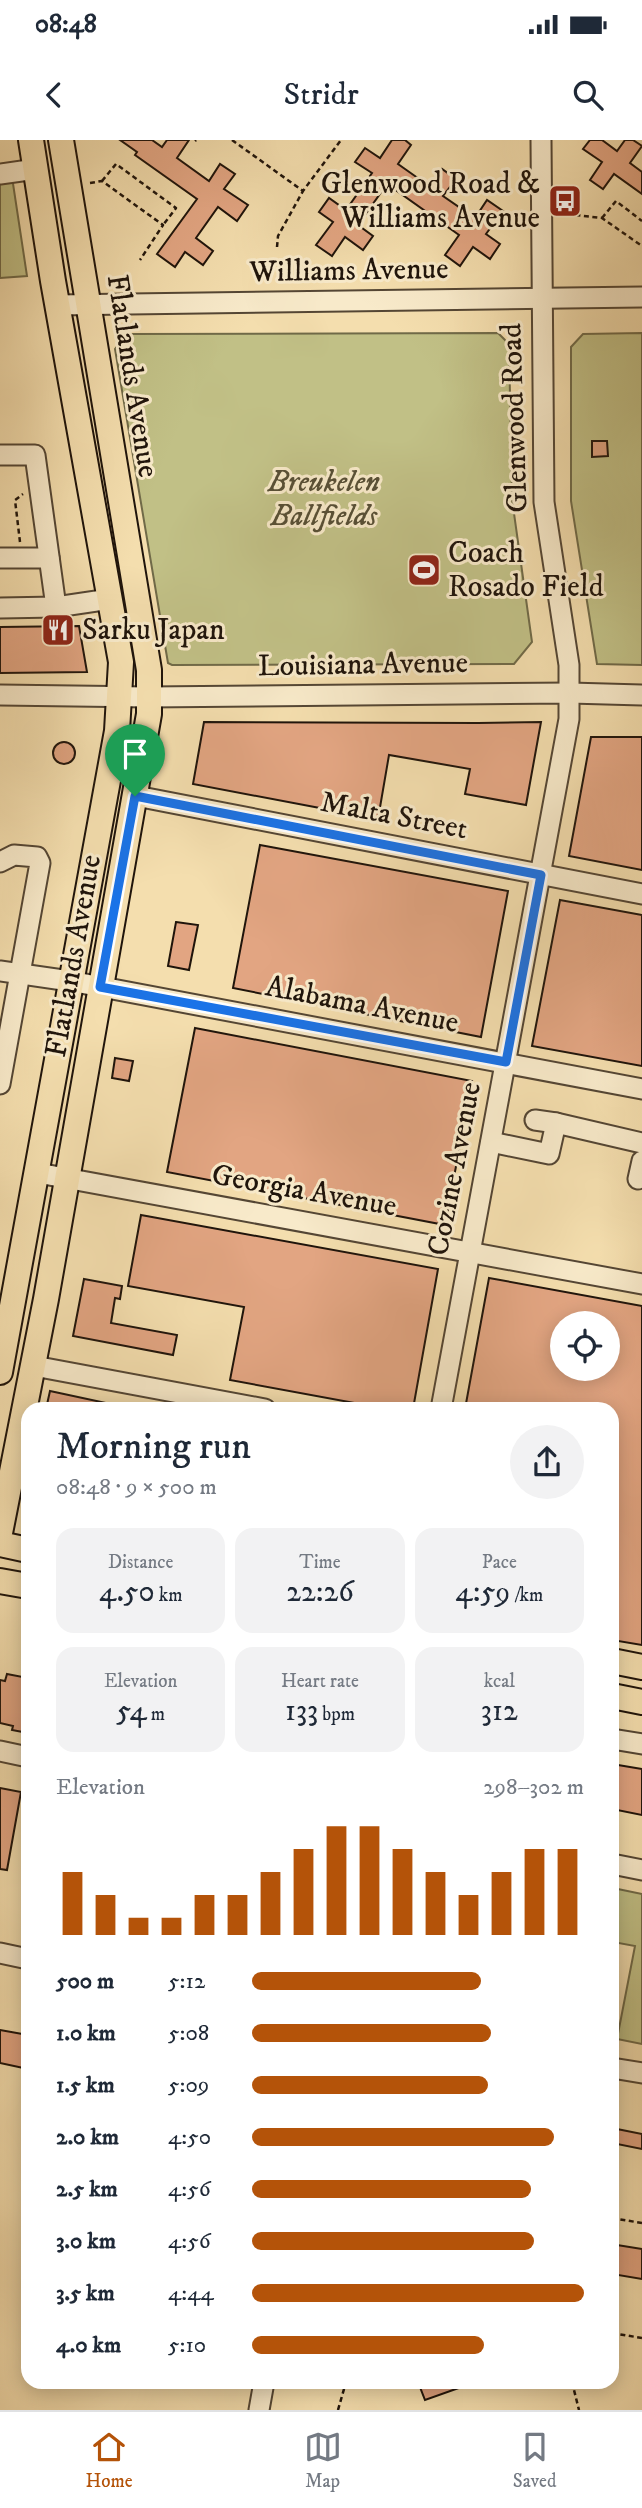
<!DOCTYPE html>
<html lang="en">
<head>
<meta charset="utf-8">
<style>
  :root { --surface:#fff; --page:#f2f2f3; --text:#1f2937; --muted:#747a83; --line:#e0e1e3; --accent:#b45309 }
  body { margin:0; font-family:"IM FELL DW Pica",serif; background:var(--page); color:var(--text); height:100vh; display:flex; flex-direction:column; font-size:26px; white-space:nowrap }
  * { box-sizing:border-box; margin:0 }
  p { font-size:23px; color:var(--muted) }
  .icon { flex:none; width:38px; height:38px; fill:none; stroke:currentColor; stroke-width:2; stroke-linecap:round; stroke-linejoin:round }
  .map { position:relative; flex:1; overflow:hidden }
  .side { position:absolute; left:21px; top:1262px; width:598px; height:987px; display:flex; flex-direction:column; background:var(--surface); border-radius:21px; box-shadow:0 4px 18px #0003 }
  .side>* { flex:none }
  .controls { position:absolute; left:550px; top:1171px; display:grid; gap:14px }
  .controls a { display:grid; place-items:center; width:70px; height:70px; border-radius:50%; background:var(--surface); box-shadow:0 4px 18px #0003; font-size:35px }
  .pin { position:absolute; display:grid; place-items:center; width:60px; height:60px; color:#fff; margin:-72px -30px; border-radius:50% 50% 50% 0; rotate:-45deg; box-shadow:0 0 7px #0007 }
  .pin .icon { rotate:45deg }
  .round { display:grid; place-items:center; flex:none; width:74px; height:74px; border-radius:37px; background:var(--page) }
  .headline { display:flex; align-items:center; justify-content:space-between; height:119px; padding:0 35px }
  h1 { font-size:38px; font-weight:600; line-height:52px }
  .stats { display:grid; grid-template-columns:repeat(3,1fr); gap:10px; height:119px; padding:7px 35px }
  .stats div { display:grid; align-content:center; border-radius:18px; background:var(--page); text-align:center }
  .stats b { font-size:30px; font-weight:600 }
  .stats small { font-size:19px; font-weight:400 }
  .stats p { font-size:19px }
  .chart { height:196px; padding:14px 35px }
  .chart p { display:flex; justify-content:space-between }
  .chart svg { width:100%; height:126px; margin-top:7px; stroke:var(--accent); stroke-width:6 }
  ul { padding:0 35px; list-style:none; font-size:23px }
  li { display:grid; grid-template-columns:112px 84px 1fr; align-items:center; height:52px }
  li i { height:18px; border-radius:9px; background:var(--accent) }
  .status { display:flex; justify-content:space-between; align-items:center; height:49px; padding:0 35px; background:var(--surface); direction:ltr }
  .status svg { height:19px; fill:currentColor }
  header { display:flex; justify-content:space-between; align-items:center; height:91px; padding:0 35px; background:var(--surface); font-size:32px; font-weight:600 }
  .tab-bar { display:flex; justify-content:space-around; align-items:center; height:98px; border-top:2px solid var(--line); background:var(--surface); font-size:19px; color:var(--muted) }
  .tab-bar a { display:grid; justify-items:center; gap:4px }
  .tab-bar .selected { color:var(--accent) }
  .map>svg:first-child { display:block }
  .green { fill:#c1c086; stroke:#706a48; stroke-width:2 }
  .building { fill:#e2a582; stroke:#1f140b; stroke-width:2; fill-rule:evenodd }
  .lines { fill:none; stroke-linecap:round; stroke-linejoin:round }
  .minor-casing { stroke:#544634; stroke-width:23 }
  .major-casing { stroke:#1f140b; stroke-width:28 }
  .path { stroke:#1f140b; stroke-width:2.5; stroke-dasharray:5 3.5; stroke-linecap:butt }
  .minor { stroke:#f8eaca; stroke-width:19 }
  .major { stroke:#f4deae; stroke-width:24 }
  .route-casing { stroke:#fff; stroke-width:14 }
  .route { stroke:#1a73e8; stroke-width:9 }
  .labels { text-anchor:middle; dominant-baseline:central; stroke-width:6; stroke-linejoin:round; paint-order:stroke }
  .poi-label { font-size:30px; fill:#1f140b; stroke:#f8eaca; text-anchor:start }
  .street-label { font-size:30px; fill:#1f140b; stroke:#f8eaca }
  .park-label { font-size:30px; font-style:italic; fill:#585036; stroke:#f8eaca }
</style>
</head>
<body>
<div class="status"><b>08:48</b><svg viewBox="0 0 49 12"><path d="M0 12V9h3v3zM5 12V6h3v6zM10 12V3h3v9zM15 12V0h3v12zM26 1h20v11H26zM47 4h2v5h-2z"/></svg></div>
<header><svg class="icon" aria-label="back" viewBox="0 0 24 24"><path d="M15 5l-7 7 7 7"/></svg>Stridr<svg class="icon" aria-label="search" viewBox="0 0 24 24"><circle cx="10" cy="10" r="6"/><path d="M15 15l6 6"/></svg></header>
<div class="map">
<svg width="642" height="2270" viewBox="0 0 642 2270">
  <rect width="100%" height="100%" fill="#f4deae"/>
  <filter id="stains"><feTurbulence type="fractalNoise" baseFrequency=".00286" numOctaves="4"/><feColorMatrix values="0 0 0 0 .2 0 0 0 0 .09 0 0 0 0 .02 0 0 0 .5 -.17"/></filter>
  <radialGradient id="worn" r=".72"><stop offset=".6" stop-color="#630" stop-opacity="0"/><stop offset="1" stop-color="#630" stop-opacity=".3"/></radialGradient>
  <g class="green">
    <path d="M0,36l12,1 15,99 -27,2z"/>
    <path d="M498,193l11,11 3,155 20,143 -18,22 -342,1 -4,-2 -53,-314 12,-15z"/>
    <path d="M642,193v332l-45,-1 -26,-163v-154l12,-13z"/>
    <path d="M613,1748l29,6v150l-25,-5 18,-93 -22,-4z"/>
  </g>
  <g class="building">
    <path d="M120,0h32l10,7 5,-7h22l-12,18 32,23 11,-17 15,10 -11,15 24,16 -11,16 -19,-14 -22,31 17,13 -10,14 -18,-13 -10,15 -18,-13 40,-55 -62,-44 2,-3z"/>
    <path d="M392,0h13l6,5 -13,19 31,22 13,-17 14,10 -13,17 32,22 12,-18 16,11 -17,23 14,10 -10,15 -17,-12 -13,19 -15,-11 14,-20 -72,-51 -29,41 15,11 -10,14 -18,-13 -13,19 -16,-11 17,-23 -14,-10 10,-14 17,12 26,-37 -17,-11 10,-14 15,10z"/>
    <path d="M590,0h12l15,11 8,-11h8l9,6 -12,17 12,9v22l-28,-20 -11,15 -13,-9 12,-18 -19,-13z"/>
    <path d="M592,301h15l1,15 -16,1z"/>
    <path d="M79,486l8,46 -87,1v-46z"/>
    <path d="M204,582l274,1 63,-1 -15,83 -61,-11 5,-25 -81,-14 -11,64 -185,-35z"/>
    <path d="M591,597h51v133l-73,-14z"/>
    <circle cx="64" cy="613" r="11"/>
    <path d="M260,705l248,46 -27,146 -248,-49z"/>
    <path d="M560,760l82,15v151l-110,-20z"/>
    <path d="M176,782l22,3 -9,45 -21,-4z"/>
    <path d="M195,888l277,53 -27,144 -278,-53z"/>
    <path d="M115,918l18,3 -4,20 -17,-3z"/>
    <path d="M141,1075l297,54 -25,140h-26l-157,-29 14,-73 -116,-21z"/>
    <path d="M489,1138l153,28v339l-30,-5v-231h-147zM562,1183h45v45h-45z"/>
    <path d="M84,1139l38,7 -2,13 -5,-1 -4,25 66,12 -4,20 -100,-19z"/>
    <path d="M50,1251l56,12 -1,6h-59z"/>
    <path d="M7,1534l21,4v55l-16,-3 1,-4 -13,-3v-43l5,1z"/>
    <path d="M612,1624l30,5v46l-30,-6z"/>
    <path d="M0,1648l21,4 -14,78 -7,-1z"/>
    <path d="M0,1890l28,5v34l-28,-6z"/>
    <path d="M612,1988l30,6v15l-30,-6z"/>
    <path d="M617,2105l25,4v30l-30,-5v-22l4,1z"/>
    <path d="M418,2242h52v2l-45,16z"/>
  </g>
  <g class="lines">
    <defs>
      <g id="minor">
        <path d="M0,34l36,-5"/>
        <path d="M57,165l585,-8"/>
        <path d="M0,315h35l21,152 -56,1"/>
        <path d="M0,418h49"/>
        <path d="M56,467l54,-8"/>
        <path d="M0,555l148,2 422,-4 72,2"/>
        <path d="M136,656l506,98"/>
        <path d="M0,722l14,-7 23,2 3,6 -40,221"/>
        <path d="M0,831l70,10 572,108"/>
        <path d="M535,980l21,3"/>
        <path d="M491,1002l58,12 7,-31 86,20"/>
        <path d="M38,1033l604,111"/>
        <path d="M638,1039l4,-18"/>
        <path d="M34,1226l231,43"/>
        <path d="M441,1269l128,-690v-54l-25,-163 -3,-362"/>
        <path d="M612,1599l30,5"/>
        <path d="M0,1611l28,6"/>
        <path d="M612,1724l30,6"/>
        <path d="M0,1813l28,6"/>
        <path d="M612,1928l30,5"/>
        <path d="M259,2270l5,-28"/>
      </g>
      <g id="major">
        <path d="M0,1232l117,-641 4,-69 -68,-381 -22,-141"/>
        <path d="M0,1393l46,-234 103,-585v-44l-88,-530"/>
        <path d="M0,1404l28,6"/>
        <path d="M0,1441l28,5"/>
        <path d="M612,1521l30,6"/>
        <path d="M612,1556l30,6"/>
      </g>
    </defs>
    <use href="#minor" class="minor-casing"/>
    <use href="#major" class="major-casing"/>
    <g class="path">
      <path d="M232,0l71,51 38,-51"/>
      <path d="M195,1l1,-1"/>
      <path d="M102,41l14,-17 60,44 -13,17"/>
      <path d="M90,43l12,-2 61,44 -23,35"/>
      <path d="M567,74l35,4 40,28"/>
      <path d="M602,78l14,-17 26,20"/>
      <path d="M277,107l1,-11 25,-45"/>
      <path d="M20,402l-5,-42 8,-6"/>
      <path d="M612,2078l30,5"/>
      <path d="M612,2193l30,5"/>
      <path d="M572,2242l7,28"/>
      <path d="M338,2270l8,-28"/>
    </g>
    <use href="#minor" class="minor"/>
    <use href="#major" class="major"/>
  </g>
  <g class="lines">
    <defs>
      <path id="route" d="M135,656l406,79 -35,187 -406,-75z"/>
    </defs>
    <use href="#route" class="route-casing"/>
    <use href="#route" class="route"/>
  </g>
  <defs>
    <symbol id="bus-square" viewBox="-11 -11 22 22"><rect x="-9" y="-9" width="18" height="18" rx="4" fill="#8f2418" stroke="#f8eaca"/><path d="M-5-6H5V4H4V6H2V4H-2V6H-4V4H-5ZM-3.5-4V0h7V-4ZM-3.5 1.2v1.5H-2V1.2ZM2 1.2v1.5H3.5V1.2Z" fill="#fff"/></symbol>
    <symbol id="stadium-square" viewBox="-11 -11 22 22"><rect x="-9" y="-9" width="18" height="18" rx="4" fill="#8f2418" stroke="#f8eaca"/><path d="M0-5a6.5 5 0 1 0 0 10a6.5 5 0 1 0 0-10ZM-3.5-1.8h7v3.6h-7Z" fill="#fff"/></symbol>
    <symbol id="restaurant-square" viewBox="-11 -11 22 22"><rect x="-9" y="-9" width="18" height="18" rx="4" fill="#8f2418" stroke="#f8eaca"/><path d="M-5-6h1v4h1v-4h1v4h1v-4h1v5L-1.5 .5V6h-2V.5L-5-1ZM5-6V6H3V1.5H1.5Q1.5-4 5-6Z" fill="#fff"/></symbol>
  </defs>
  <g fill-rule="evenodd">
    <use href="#bus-square" x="546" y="42" width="38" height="38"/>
    <use href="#stadium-square" x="405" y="411" width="38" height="38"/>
    <use href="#restaurant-square" x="39" y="471" width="38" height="38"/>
  </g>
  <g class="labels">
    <g class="poi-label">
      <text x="540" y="44" text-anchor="end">Glenwood Road &amp;<tspan x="540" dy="34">Williams Avenue</tspan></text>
      <text x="448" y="413">Coach<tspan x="448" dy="34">Rosado Field</tspan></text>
      <text x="82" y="490">Sarku Japan</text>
    </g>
    <g class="street-label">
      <text transform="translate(349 131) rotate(-1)">Williams Avenue</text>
      <text transform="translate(132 236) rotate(81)">Flatlands Avenue</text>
      <text transform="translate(515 278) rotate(-92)">Glenwood Road</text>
      <text transform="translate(363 525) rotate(-1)">Louisiana Avenue</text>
      <text transform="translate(394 676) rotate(11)">Malta Street</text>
      <text transform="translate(74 816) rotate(-80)">Flatlands Avenue</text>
      <text transform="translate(362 865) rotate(11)">Alabama Avenue</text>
      <text transform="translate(455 1029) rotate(-79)">Cozine Avenue</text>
      <text transform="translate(304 1051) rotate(10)">Georgia Avenue</text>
    </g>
    <g class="park-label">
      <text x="324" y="342">Breukelen<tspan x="324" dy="34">Ballfields</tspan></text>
    </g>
  </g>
  <rect width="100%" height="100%" filter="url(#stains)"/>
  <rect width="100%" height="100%" fill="url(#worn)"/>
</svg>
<div class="controls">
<a><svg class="icon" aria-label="locate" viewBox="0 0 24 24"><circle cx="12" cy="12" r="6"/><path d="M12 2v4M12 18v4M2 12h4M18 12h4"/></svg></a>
</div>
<div class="pin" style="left:135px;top:656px;background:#1e9e55"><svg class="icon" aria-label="arrive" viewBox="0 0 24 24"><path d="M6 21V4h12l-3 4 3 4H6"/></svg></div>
<section class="side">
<div class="headline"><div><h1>Morning run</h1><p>08:48 · 9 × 500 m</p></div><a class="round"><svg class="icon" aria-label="share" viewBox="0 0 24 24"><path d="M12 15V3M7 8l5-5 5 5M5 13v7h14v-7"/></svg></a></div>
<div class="stats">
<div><p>Distance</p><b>4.50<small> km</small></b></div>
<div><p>Time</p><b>22:26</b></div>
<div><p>Pace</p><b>4:59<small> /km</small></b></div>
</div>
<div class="stats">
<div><p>Elevation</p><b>54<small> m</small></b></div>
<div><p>Heart rate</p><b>133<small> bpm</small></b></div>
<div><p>kcal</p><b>312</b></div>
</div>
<div class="chart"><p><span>Elevation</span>298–302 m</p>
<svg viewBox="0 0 160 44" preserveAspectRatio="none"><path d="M5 44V22M15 44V30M25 44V38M35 44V38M45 44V30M55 44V30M65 44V22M75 44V14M85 44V6M95 44V6M105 44V14M115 44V22M125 44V30M135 44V22M145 44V14M155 44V14"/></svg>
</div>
<ul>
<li><b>500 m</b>5:12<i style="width:69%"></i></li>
<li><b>1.0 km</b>5:08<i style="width:72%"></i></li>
<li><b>1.5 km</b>5:09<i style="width:71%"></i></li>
<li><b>2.0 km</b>4:50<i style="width:91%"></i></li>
<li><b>2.5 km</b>4:56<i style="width:84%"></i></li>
<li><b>3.0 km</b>4:56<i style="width:85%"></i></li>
<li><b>3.5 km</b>4:44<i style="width:100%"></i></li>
<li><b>4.0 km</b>5:10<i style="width:70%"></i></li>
</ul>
</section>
</div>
<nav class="tab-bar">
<a class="selected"><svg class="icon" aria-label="home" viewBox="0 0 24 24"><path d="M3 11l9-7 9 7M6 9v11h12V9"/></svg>Home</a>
<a><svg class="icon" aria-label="map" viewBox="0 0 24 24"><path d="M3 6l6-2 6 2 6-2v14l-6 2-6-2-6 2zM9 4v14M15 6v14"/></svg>Map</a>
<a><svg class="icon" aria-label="saved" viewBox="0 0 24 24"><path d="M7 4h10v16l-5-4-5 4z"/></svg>Saved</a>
</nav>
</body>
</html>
